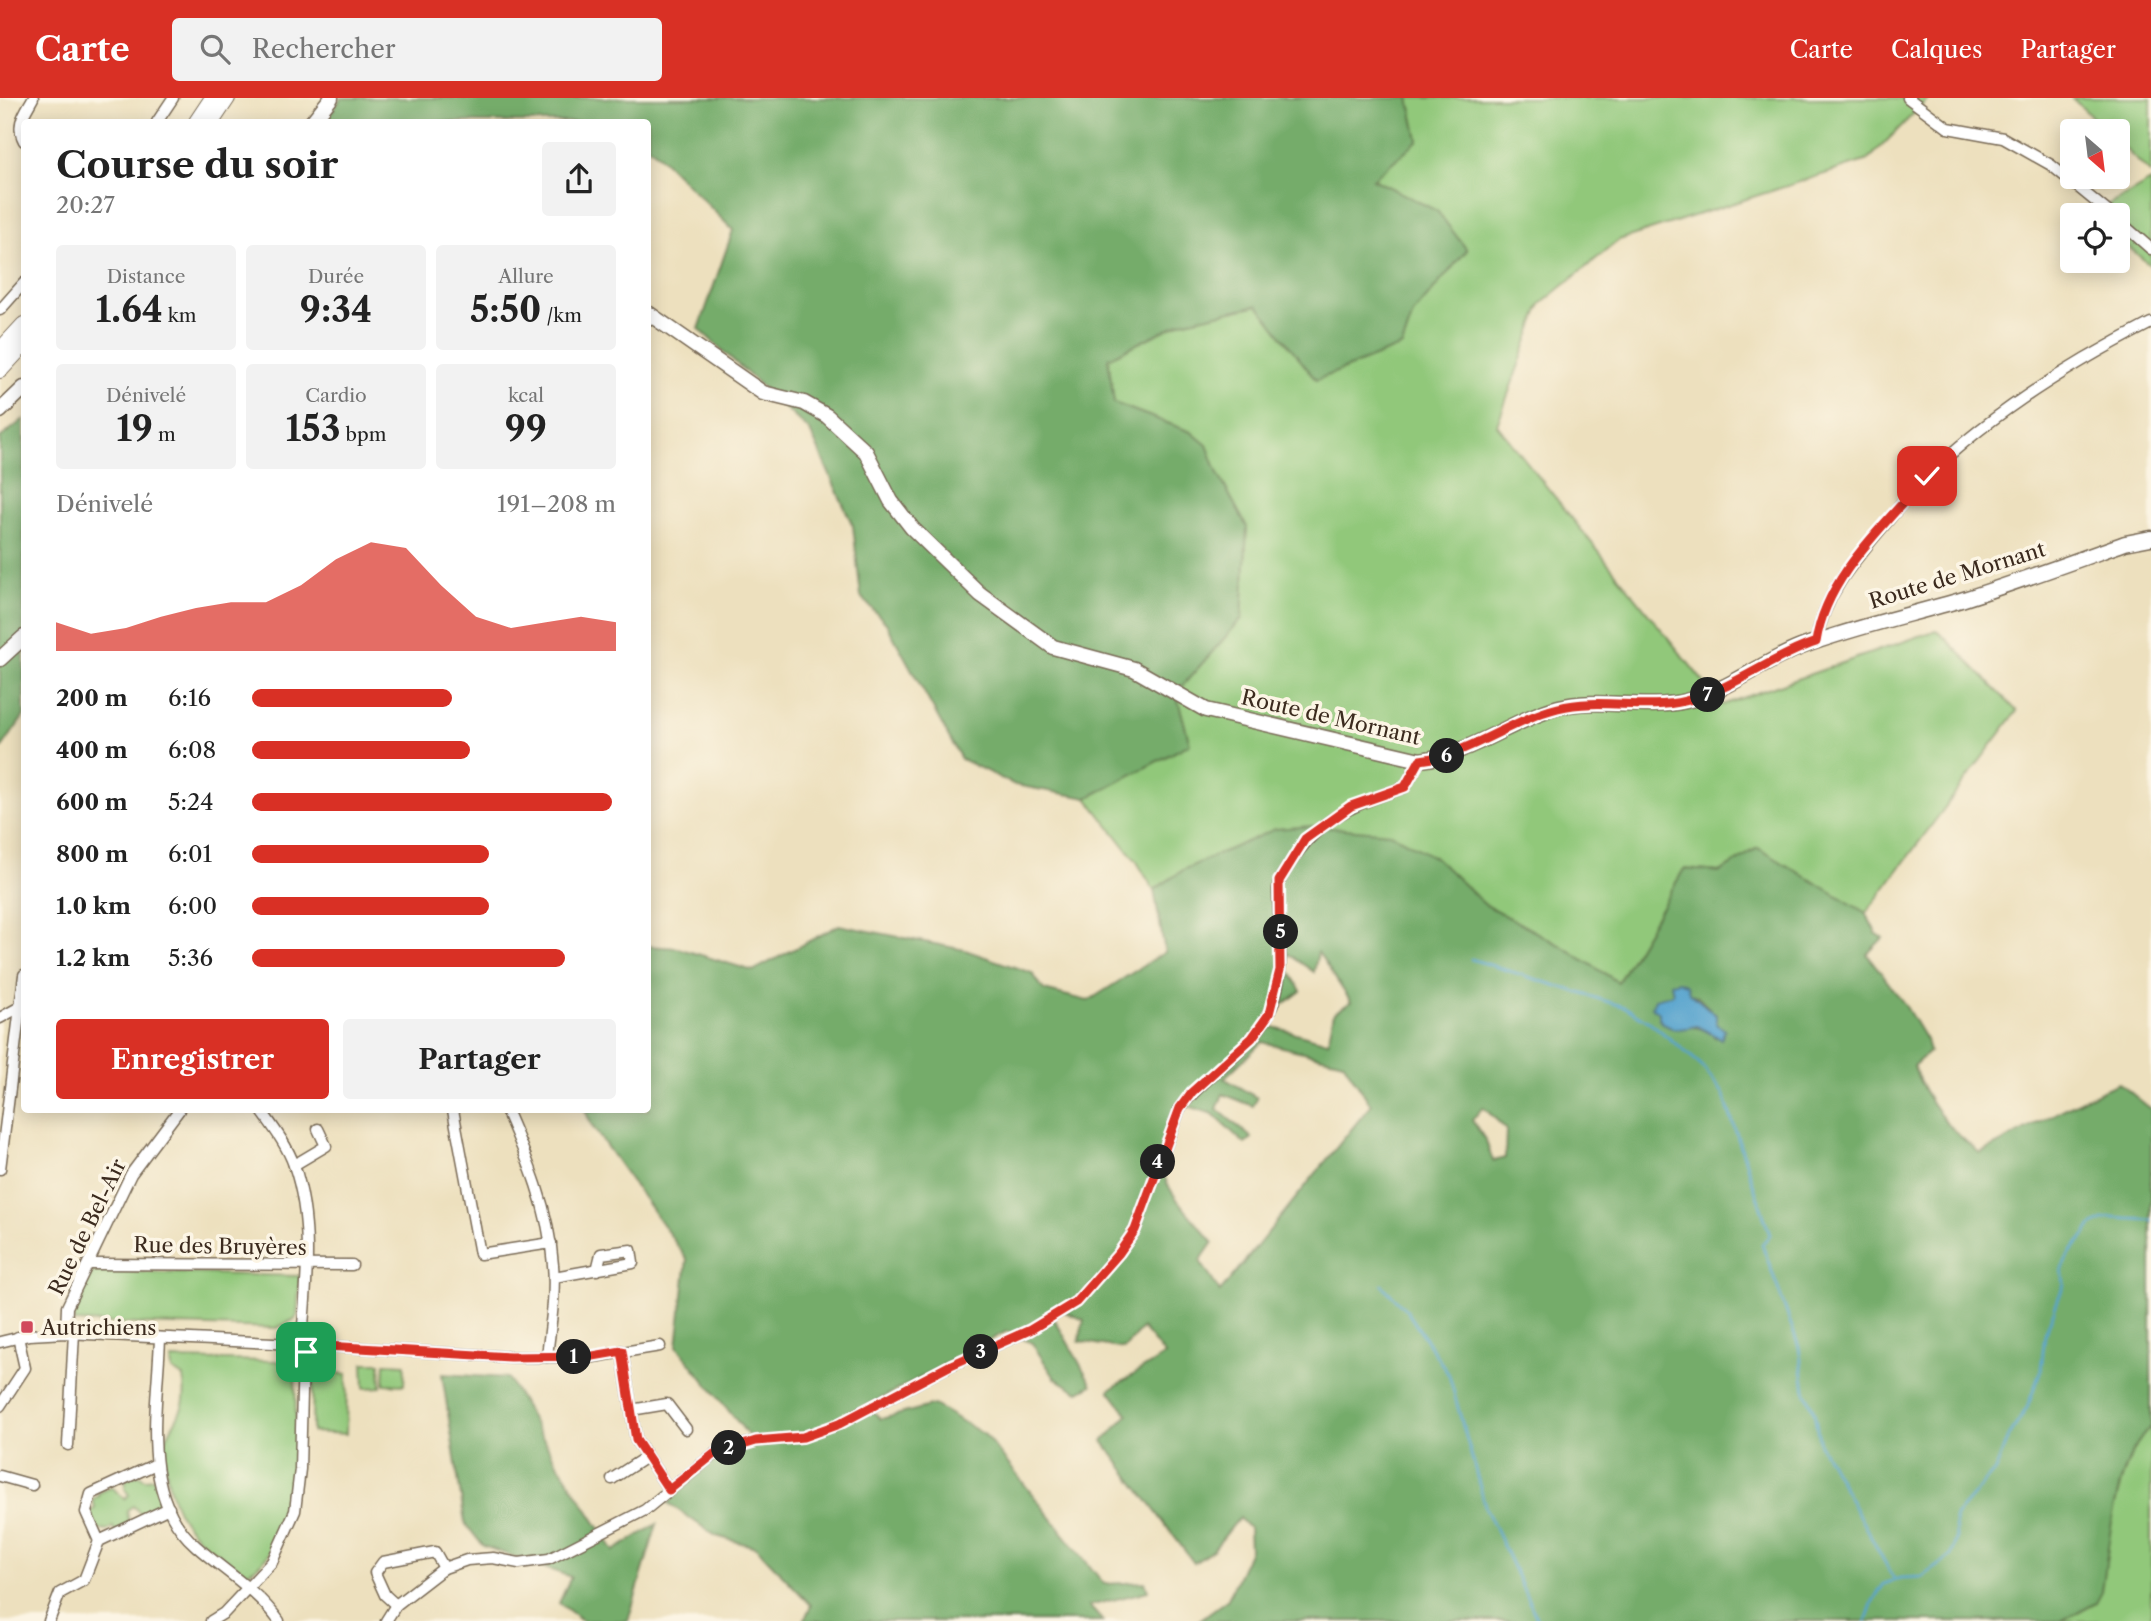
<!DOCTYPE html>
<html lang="fr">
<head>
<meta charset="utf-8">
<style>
  :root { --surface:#fff; --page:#f2f2f2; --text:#222; --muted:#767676; --accent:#d93025 }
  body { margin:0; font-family:"Libre Caslon Text",serif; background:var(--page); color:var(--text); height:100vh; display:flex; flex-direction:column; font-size:26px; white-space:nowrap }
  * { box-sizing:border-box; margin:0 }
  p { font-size:23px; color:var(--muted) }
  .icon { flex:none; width:38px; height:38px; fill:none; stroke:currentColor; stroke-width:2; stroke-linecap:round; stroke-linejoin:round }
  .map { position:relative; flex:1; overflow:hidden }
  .sheet { position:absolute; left:21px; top:21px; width:630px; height:994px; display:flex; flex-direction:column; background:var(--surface); border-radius:7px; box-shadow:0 4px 18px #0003 }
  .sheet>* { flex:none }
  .needle { width:46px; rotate:152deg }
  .buttons { position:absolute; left:2060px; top:21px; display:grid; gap:14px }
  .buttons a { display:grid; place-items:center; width:70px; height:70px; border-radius:7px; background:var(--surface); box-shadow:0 4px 18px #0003; font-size:35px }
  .pin { position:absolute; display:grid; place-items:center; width:60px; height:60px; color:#fff; margin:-30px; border-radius:14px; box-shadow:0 4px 10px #0006 }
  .km { position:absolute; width:35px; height:35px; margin:-18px; border-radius:50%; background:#222; color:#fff; font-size:19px; line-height:35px; text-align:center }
  .round { display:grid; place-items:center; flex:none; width:74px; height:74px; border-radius:7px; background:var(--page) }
  .headline { display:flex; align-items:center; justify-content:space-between; height:119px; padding:0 35px }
  h1 { font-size:38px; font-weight:800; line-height:52px }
  .stats { display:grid; grid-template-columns:repeat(3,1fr); gap:10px; height:119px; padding:7px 35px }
  .stats div { display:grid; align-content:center; border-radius:7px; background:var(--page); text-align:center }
  .stats b { font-size:35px; font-weight:800 }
  .stats small { font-size:19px; font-weight:400 }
  .stats p { font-size:19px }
  .chart { height:196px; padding:14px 35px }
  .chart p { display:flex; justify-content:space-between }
  .chart svg { width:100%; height:126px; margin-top:7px; fill:var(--accent); opacity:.7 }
  .primary-button { display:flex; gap:14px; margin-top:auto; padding:14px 35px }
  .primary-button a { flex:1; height:80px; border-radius:7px; background:var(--accent); color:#fff; font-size:28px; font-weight:800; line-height:80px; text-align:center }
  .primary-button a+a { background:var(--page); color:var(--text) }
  ul { padding:0 35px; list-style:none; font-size:23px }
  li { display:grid; grid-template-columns:112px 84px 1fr; align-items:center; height:52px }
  li i { height:18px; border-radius:9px; background:var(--accent) }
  header { display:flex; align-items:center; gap:42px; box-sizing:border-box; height:98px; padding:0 35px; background:var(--accent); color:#fff }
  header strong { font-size:33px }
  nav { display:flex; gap:38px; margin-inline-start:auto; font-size:24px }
  .search { width:490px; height:63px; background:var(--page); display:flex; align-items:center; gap:18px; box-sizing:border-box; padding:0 24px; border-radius:7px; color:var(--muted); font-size:26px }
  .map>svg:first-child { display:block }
  .green { fill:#91c87a; stroke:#66794c; stroke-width:2 }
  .forest { fill:#74ac6a; stroke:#586b44; stroke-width:2; fill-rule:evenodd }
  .water { fill:#55a3ce; stroke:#486676; stroke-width:2 }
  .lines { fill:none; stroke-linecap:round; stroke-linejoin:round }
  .stream { stroke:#55a3ce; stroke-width:2.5 }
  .minor-casing { stroke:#796a56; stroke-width:13 }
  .major-casing { stroke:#796a56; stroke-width:17 }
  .highway-casing { stroke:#796a56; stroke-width:18 }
  .minor { stroke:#fff; stroke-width:10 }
  .major { stroke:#fff; stroke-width:14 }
  .highway { stroke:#fff; stroke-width:16 }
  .route-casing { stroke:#fff; stroke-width:14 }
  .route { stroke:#d93025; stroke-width:9 }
  .poi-dot { fill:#d1495b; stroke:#fcf5e5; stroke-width:2.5 }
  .labels { text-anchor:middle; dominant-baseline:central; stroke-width:7; stroke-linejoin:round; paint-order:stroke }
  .street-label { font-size:21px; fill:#3b2a1e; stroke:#fcf5e5 }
  .poi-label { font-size:21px; fill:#3b2a1e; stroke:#fcf5e5; text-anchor:start }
</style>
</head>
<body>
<header>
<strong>Carte</strong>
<div class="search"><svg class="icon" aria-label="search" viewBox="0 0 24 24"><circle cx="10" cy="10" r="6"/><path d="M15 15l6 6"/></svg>Rechercher</div>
<nav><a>Carte</a><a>Calques</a><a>Partager</a></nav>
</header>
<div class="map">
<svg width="2151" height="1523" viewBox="0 0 2151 1523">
  <rect width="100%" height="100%" fill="#fcf5e5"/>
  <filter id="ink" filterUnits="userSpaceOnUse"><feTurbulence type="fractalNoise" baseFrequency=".0143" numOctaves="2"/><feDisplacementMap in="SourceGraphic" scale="14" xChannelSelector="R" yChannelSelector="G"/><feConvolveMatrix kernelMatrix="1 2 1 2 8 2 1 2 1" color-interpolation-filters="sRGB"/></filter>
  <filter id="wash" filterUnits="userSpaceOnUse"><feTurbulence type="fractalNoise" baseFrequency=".00686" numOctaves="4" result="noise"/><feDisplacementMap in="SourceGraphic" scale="28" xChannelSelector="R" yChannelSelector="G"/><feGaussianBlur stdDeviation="1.57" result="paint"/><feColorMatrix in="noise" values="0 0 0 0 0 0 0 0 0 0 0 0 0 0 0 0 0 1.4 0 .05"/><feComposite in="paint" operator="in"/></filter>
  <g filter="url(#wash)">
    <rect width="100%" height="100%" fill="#ede0be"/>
    <g class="green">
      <path d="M1409,0h520l-61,62 -249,80 -78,64 -44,121 225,280 215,-75 80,81 -151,202 -109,-65 -37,24 -36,-3 -66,113 -53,-34 -81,-44 -48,-46 -251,11 -31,21 -17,-28 -50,-64 103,-54 -14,-51 66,-75 5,-91 -29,-53 -11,-29 -16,-13 -77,-29 -6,-45 73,-36 77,-17 58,75 86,-34 11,-32 54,-64 -30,-39 -64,-32 45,-39z"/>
      <path d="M2072,0h79v76l-33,-32v-11h-11z"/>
      <path d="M2151,83v85l-33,-28v-23h-27z"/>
      <path d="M93,1173l207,5 -3,42 -20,10 -203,-6 2,-23z"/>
      <path d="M171,1261l106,2 18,14c1,54 8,169 -48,198 -46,-30 -74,-46 -81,-105 -1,-8 -4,-20 -1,-27 12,-27 24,-32 18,-64l-11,-7z"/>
      <path d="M363,1265h17l1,24 -17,1z"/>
      <path d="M385,1265l20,1 -1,21 -20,-1z"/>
      <path d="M313,1274l34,2 -1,60 -34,-2z"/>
      <path d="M2151,1329v194h-90l35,-19c11,-48 19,-143 55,-175z"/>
      <path d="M139,1377l6,4 9,-1 6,22 -4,11 -12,6 -11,-11 -6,4 2,15 -14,7 -2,-5 -6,4 -10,-2 -8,-16 6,-5 -2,-9 6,-3 -1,-3 14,-6 12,12 5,-4 -4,-6 1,-10z"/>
    </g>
    <g class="forest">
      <path d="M341,0h1068l9,42 -45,39 64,32 30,39 -54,64 -11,32 -86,34 -58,-75 -77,17 -73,36 6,45 77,29 16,13 11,29 29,53 -5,91 -66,75 14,51 -103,54 -72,-13 -54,-26 -75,-136 -25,-26 -8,-71 -43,-95 -111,-102 34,-99 -80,-80 -5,-2v-26h-323z"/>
      <path d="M24,321v297l-24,34v-312z"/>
      <path d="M1312,728l78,7 46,25 48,46 81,44 53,34 66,-113 36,3 38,-24 108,65 10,20 7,5 -16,16 38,51 21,35 3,12 -16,14c15,37 35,63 67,87 47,-22 91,-51 139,-70l32,26v318c-38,34 -41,115 -49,164l-6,11 -35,19h-863l30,-22 22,-49 -1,-22 -10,-10 -25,31 -20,14 -91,-122 25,-26 -19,-25 56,-35 -23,-27 -18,21 -45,-8 5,-21 -26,-11 -7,4 41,72 -13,7 -24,-14 -23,-35 -25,-12 -140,75 14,13 53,-14 51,30 119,149 41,-2 3,9 -59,15 14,15h-299l7,-16 -55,-58 -40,-11 -48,-33 48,-45 40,-13 -79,-99 10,-87 -95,-133 -7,-16h63v-164l30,2 75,23 86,-46 126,25 67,23 12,17 44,11 77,-49 -11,-62 31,-21 90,-40zM1318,854l33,50 -17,11 -6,29 -58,-16 10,-19 21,-16 -13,-22 -1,-16 27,19zM1674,890l23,8 19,19 -1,22c-18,-19 -43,1 -60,-32l6,-8 12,-3zM1262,944l81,20 28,43 -151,187 -20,-31 13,-19c-44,-52 -72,-70 -34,-139l34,11 32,30 7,-6 -35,-29 6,-15 30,12 4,-8 -33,-20zM1483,1009l23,22 -1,29 -12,3 -7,-20 -14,-21z"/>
      <path d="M442,1276l66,4 48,83 58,90 43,-27 -29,97h-45l-24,-18 12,-26 -88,-31 -18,-23z"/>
    </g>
    <path class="water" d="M1679,883l8,4 2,7 27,23v8l9,7 -4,9 -24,-13c-15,3 -26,7 -38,-7v-6l-7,-6 3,-8 18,-5 -2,-11z"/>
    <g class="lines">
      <g class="stream">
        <path d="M1471,861l154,48 26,16 49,41 23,29 47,142 -8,9 37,103 6,43 9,22 6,33 74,134"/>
        <path d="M1382,1187l25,26 42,64 37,134 52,112"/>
        <path d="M1866,1523l7,-20 11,-17 16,-6 22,-1 29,-21 5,-17 -1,-23 41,-47 11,-30 20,-31 14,-38 4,-36 19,-50 -2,-16 6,-12 24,-30 11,-6 8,-2 40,2"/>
      </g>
    </g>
  </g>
  <g filter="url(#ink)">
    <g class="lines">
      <defs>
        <g id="minor">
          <path d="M1908,0l40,30 55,10 48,27 61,50"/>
          <path d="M157,24l16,-24"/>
          <path d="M24,43c-9,-17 1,-28 9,-43"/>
          <path d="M2118,122l33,29"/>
          <path d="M0,212l24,-27"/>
          <path d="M1816,544c7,-45 36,-79 65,-113 15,-18 30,-37 46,-53 64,-63 144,-112 224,-153"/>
          <path d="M0,920l18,-10"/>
          <path d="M261,1012c12,17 26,35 33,55 19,55 13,115 8,172"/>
          <path d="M453,1012l27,144 71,-11"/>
          <path d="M506,1012c22,50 43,99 47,155 3,30 -3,62 -6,92"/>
          <path d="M294,1067l32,-19 -8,-17"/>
          <path d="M0,1071l24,-194"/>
          <path d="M88,1166l264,1"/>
          <path d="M554,1179l79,-14 -2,-13 -30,4 -4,16"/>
          <path d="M66,1235l1,-26 64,-133 48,-64"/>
          <path d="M160,1240c-2,67 -22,158 36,208 28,25 60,43 83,75"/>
          <path d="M0,1244l29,-7 37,-2 228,11"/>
          <path d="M310,1247l201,12h82l67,-11"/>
          <path d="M622,1253l14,89 33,50"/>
          <path d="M0,1308l25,-38 -7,-31"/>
          <path d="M631,1312l36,-6 19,25"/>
          <path d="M68,1347l6,-112"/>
          <path d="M156,1366l-65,30 -5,18 13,29 70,-33"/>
          <path d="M0,1378l32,9"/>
          <path d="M612,1381l34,-22"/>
          <path d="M396,1507l-11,-10 -10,-22 8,-11 52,-10 9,16"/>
          <path d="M49,1523l11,-28 24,-13 15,-39"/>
          <path d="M211,1523l13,-8 48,-51 23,-51 5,-42 3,-116"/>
          <path d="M386,1523l10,-16 48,-37 23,-8 26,-2 26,5 30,-4 96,-49 69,-56 42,-13 47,-4 36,-13 112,-59 79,-35 46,-28 43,-49 16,-23 45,-122c24,-32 71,-59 88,-93 20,-37 10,-86 10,-126 0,-9 6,-16 11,-24 30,-48 65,-60 116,-78l15,-27"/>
        </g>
        <g id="major">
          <path d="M312,24l19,-24"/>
          <path d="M648,215l115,80 41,10 23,13 39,36 25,49 21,27 68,66 73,53 81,22 72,41 214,50c50,-5 91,-40 139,-53 41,-10 85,4 127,-6 42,-10 75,-39 115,-54 53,-20 109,-32 163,-48 54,-17 108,-37 161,-56l26,-5"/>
          <path d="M0,313l24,-23"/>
          <path d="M0,561l24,-22"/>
        </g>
        <g id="highway">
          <path d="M197,24l16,-24"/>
          <path d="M211,24l16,-24"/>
          <path d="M0,253l24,-26"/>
          <path d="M0,272l24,-26"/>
        </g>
      </defs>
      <use href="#minor" class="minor-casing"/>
      <use href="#major" class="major-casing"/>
      <use href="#highway" class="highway-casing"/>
      <use href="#minor" class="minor"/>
      <use href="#major" class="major"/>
      <use href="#highway" class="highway"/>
    </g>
  </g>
  <g class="lines" filter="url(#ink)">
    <defs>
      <path id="route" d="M306,1254l4,-7 200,12 83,-1 29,-5 14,89 33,50 45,-36 42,-13 47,-4 36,-13 112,-59 79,-35 46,-28 43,-49 16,-23 45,-122 12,-16 60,-54 17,-24 11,-44 -1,-89 26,-42 46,-33 54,-19 15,-27c50,-5 90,-40 138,-52 42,-11 86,3 127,-7 48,-11 85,-44 131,-59 10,-66 69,-117 111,-166"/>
    </defs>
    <use href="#route" class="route-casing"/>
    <use href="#route" class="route"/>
  </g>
  <rect class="poi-dot" x="20" y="1222" width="14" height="14" rx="3.5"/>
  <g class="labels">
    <g class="street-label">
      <text transform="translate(1957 477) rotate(-17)">Route de Mornant</text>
      <text transform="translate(1331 619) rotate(13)">Route de Mornant</text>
      <text transform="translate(87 1129) rotate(-64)">Rue de Bel-Air</text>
      <text transform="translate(220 1148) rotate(1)">Rue des Bruyères</text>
    </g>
    <g class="poi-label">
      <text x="41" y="1229">Autrichiens</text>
    </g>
  </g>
</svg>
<div class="buttons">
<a><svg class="needle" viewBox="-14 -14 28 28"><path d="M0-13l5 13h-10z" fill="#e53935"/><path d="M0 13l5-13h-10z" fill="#767676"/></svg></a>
<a><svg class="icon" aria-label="locate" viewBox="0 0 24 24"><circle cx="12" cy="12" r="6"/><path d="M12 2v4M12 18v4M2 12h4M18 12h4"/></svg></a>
</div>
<div class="pin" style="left:306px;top:1254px;background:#1e9e55"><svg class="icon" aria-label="arrive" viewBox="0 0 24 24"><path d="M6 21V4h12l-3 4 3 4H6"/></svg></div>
<div class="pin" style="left:1927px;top:378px;background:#d93025"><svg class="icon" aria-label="check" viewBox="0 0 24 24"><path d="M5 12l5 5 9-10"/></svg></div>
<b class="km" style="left:574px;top:1259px">1</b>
<b class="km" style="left:729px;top:1350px">2</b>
<b class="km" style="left:981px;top:1254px">3</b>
<b class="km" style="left:1158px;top:1064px">4</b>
<b class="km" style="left:1281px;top:834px">5</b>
<b class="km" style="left:1447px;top:658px">6</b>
<b class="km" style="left:1708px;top:597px">7</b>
<section class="sheet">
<div class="headline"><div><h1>Course du soir</h1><p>20:27</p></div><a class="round"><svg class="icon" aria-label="share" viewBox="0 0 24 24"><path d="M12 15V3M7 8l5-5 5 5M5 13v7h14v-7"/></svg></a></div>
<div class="stats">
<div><p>Distance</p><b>1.64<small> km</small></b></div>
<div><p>Durée</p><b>9:34</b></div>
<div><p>Allure</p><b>5:50<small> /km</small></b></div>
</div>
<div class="stats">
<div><p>Dénivelé</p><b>19<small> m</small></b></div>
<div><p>Cardio</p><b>153<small> bpm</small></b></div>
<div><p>kcal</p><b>99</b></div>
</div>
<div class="chart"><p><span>Dénivelé</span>191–208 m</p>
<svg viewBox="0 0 160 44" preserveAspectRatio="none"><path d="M0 44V34L10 38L20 36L30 32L40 29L50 27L60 27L70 21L80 12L90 6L100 8L110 21L120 32L130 36L140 34L150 32L160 34V44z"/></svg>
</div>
<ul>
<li><b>200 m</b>6:16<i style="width:55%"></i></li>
<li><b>400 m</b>6:08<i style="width:60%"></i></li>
<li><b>600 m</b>5:24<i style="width:99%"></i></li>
<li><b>800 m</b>6:01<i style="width:65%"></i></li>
<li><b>1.0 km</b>6:00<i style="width:65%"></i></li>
<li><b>1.2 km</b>5:36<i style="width:86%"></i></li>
</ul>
<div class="primary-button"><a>Enregistrer</a><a>Partager</a></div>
</section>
</div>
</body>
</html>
